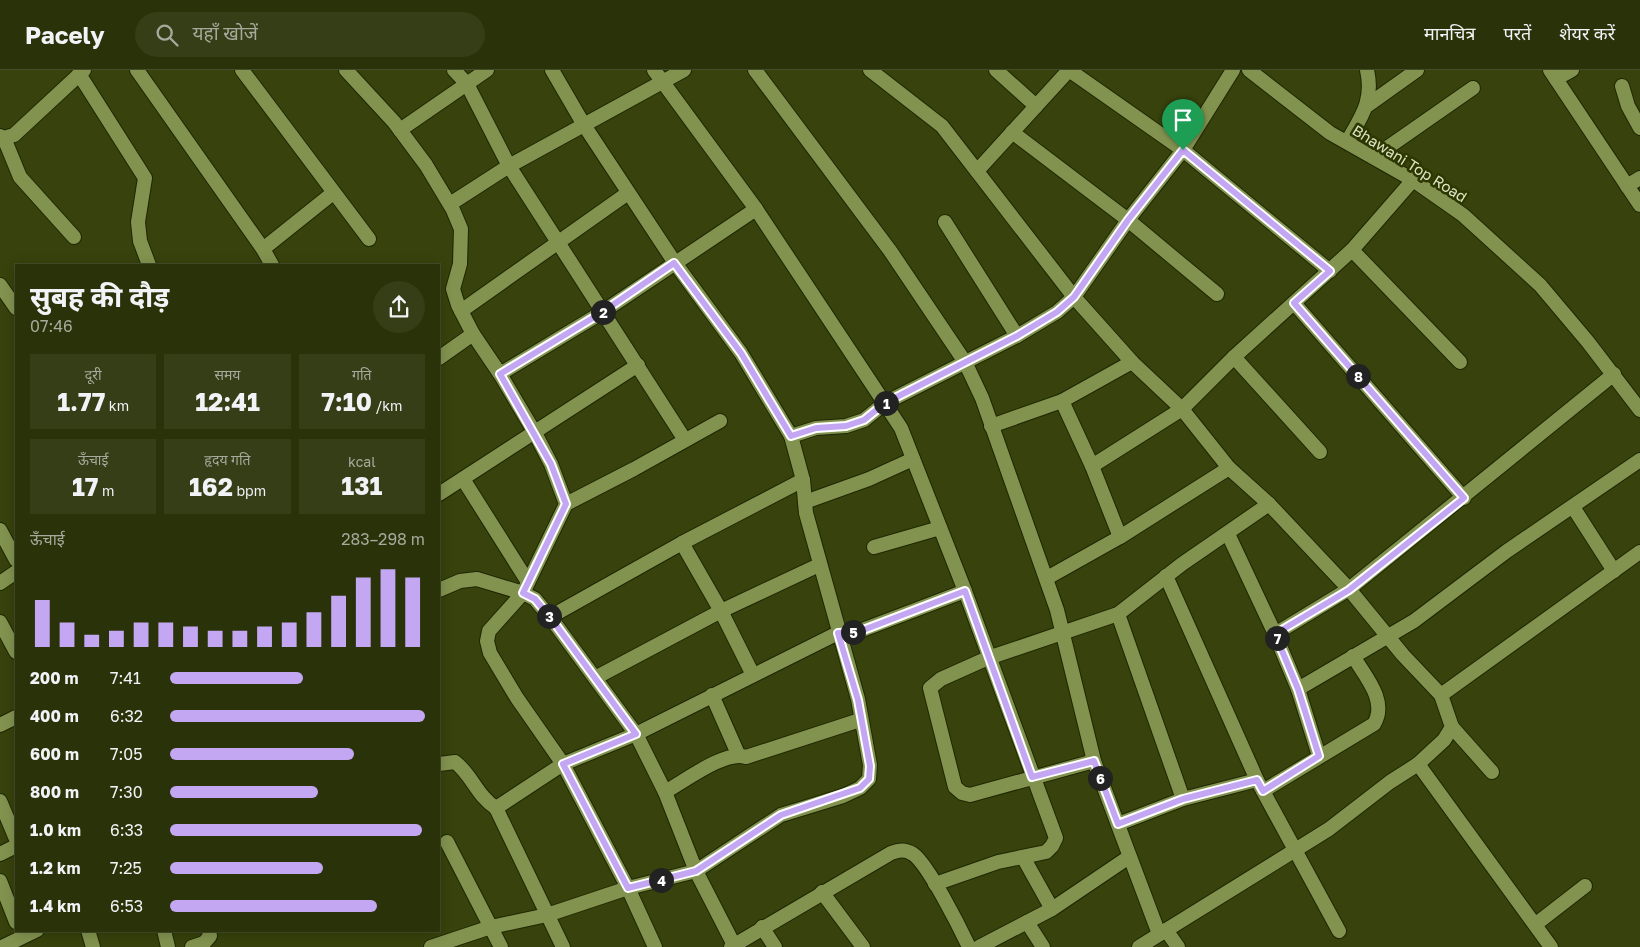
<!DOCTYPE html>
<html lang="hi">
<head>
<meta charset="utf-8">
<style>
  :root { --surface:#293209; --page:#353e17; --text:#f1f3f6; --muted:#a5aa9c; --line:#454d2a; --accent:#c3a7f2 }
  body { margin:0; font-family:"Golos Text","Noto Sans Devanagari",sans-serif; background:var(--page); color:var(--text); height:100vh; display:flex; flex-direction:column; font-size:19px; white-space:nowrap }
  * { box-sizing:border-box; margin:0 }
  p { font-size:16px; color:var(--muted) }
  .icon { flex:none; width:28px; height:28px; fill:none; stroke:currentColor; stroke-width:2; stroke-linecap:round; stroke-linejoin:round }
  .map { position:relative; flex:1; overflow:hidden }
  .details { position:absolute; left:15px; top:194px; width:425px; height:668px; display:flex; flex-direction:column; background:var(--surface); border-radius:0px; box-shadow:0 2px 12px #0003,0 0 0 1px var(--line) }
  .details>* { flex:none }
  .pin { position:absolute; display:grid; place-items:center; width:42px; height:42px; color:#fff; margin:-51px -21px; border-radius:50% 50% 50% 0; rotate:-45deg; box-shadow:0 0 5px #0007 }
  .pin .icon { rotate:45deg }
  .km { position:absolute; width:25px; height:25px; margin:-12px; border-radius:50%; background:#222; color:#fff; font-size:14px; line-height:25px; text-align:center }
  .round { display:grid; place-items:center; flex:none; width:52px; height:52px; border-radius:26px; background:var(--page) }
  .overview { display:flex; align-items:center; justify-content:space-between; height:85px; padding:0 15px }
  h1 { font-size:28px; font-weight:700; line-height:38px }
  .metrics { display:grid; grid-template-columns:repeat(3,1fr); gap:8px; height:85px; padding:5px 15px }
  .metrics div { display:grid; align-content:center; border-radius:0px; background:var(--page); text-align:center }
  .metrics b { font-size:25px; font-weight:700 }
  .metrics small { font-size:14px; font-weight:400 }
  .metrics p { font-size:14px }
  .chart { height:140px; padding:10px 15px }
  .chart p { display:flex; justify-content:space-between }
  .chart svg { width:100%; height:90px; margin-top:5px; stroke:var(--accent); stroke-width:6 }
  ul { padding:0 15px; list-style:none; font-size:16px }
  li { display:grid; grid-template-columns:80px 60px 1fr; align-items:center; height:38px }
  li i { height:12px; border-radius:6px; background:var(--accent) }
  header { display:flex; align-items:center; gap:30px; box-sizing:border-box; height:70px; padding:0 25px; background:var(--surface); border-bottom:1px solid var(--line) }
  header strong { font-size:24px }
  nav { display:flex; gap:28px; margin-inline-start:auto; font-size:18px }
  .search { width:350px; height:45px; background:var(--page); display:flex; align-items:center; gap:12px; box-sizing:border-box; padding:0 18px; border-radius:28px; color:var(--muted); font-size:19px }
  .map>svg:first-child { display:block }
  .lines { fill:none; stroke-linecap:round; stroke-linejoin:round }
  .minor-casing { stroke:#1f2703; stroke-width:16 }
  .minor { stroke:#82934f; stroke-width:14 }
  .route-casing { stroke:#fff; stroke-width:10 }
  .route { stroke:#c3a7f2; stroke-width:6 }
  .labels { text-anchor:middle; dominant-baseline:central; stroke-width:5; stroke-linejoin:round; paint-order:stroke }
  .street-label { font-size:15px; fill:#dae4c2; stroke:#2d3700 }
</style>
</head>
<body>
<header>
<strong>Pacely</strong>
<div class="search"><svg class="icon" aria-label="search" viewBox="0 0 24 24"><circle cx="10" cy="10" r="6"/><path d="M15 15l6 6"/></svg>यहाँ खोजें</div>
<nav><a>मानचित्र</a><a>परतें</a><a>शेयर करें</a></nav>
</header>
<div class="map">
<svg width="1640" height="877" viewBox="0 0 1640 877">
  <rect width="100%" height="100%" fill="#37420c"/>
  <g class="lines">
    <defs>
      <g id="minor">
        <path d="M137,0l126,179 9,16"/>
        <path d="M242,0l127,169"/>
        <path d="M346,0l48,52 32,43 27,45 8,19 -1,35 -7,25 5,16 15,29 27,40 35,59 16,31 15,40 -43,89 -34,38 -2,10 3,12 27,45 46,66 65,124 27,59"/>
        <path d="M454,0l13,14 42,82 176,274"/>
        <path d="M654,0l102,139 145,219 64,163 91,247 -4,8 -6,6 -48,10 -63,22"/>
        <path d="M755,0l136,182 74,110 17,36 75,212 37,151 65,173"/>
        <path d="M870,0l72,56 132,171 58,65 50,47 47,59 40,36 80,85 54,66 38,40 11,32 -8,13 -26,24 -28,18 -61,47 -190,118"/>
        <path d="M996,0l40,36"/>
        <path d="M1069,0l114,80 147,121"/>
        <path d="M1249,0l81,63 83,47 50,35 77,70 48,57 52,68"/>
        <path d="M1550,0l90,135"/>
        <path d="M79,4l66,104 -7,44 2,19 9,24"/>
        <path d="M1556,9l16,-9"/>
        <path d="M1622,16l6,20 12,22"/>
        <path d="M1368,35l49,-35"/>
        <path d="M400,60l87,-60"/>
        <path d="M1012,62l116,88 89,74"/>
        <path d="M0,66l4,2 10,-3 70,-65"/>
        <path d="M4,68l16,39 54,60"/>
        <path d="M1347,72c14,-25 27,-41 20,-72"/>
        <path d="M1374,87l99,-69"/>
        <path d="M977,101l92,-101"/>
        <path d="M1627,116l13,-8"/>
        <path d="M450,134l59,-38 175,-96"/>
        <path d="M945,152l72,114"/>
        <path d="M263,179l70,-56"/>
        <path d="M1352,180l108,112"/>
        <path d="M0,215l16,23"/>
        <path d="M1294,233l170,195"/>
        <path d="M461,241l167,-118"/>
        <path d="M1234,287l86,95"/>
        <path d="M439,288l34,-24"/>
        <path d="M500,304l101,-61 155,-104"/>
        <path d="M1062,331l30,65 28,71"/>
        <path d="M991,356l71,-25 70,-39"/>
        <path d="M791,366l25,-8 30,-2 18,-6 21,-17 132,-67 40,-24 17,-15 54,-77 55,-70 50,-80"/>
        <path d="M1092,396l90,-57 52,-52 118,-107 61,-70"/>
        <path d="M463,409l65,103"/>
        <path d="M439,424l199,-129"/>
        <path d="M805,432l64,-23 44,-20"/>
        <path d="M566,434l68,-35 86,-48"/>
        <path d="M1573,437l41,64"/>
        <path d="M0,460l16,30"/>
        <path d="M1228,464l47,100 23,55 21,67"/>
        <path d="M682,473l39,68 32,64"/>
        <path d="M874,477l66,-19"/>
        <path d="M1166,506l91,204 82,151"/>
        <path d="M1047,508l73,-41 109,-69"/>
        <path d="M0,513l16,-11"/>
        <path d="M439,520l21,-9 17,-2 46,14 12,6 18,22 83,113 29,58 31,79 39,76"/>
        <path d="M1118,544l65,185"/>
        <path d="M550,547l132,-74 121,-63"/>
        <path d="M0,552l16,30"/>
        <path d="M1275,564l74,-45 265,-215"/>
        <path d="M595,608l126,-67 98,-46"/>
        <path d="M1298,619l116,-68 93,-70 133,-91"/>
        <path d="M712,625l26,59"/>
        <path d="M1441,625l199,-143"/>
        <path d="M0,655l16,-8"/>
        <path d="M1452,657l40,45"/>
        <path d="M1094,691l-124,34 -8,-2 -7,-6 -25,-99 11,-9 47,-21 130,-44 64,-50 87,-60"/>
        <path d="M439,694l16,-2c17,13 22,34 41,46"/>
        <path d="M1418,694l133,183"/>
        <path d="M1263,721l111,-67c14,-23 -9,-48 -21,-68"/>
        <path d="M665,722c20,-11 60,-42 81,-35l114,-37"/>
        <path d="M0,731l16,38"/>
        <path d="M1118,754l65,-25 74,-19"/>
        <path d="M447,772l54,105"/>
        <path d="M0,784l16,-8"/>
        <path d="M1023,787l29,52"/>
        <path d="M0,811l16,41"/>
        <path d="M822,822l41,55"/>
        <path d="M1027,852l16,25"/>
        <path d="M1536,854l49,-38"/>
        <path d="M762,857l13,20"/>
        <path d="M88,860l5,17"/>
        <path d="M164,860l4,17"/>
        <path d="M1166,860l12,17"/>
        <path d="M2,877l35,-17"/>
        <path d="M192,877l12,-4 6,-7 -1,-6"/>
        <path d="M431,877l60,-20 56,-12 81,-27 68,-17 85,-56 62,-19 17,-8 9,-9 1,-14 -12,-66 -52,-186 -3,-33 -12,-44 -50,-83 -66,-90 -91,-138 -32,-55"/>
        <path d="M563,877l-67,-139 67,-44 73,-30 202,-101 19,-1 108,-41"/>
        <path d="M731,877l160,-94c8,-3 14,-4 22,1 15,10 47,74 56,93"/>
        <path d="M979,877l73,-38 77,-52"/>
      </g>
    </defs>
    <use href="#minor" class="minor-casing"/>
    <use href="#minor" class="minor"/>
  </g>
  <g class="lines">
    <defs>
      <path id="route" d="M1183,80l147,121 -36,32 170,195 -115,92 -74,44 23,55 21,67 -56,35 -6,-11 -74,19 -65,25 -24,-63 -62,16 -67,-186 -107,41 -20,1 20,67 12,66 -1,13 -9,9 -79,27 -85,56 -68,17 -65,-124 73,-30 -83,-113 -18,-22 -12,-6 43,-89 -15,-40 -51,-90 101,-61 73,-50 67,90 50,83 25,-8 30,-2 18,-6 21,-17 132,-67 40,-24 17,-15 54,-77z"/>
    </defs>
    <use href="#route" class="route-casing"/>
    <use href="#route" class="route"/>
  </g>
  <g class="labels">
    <g class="street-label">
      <text transform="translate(1410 93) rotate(32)">Bhawani Top Road</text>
    </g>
  </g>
</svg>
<div class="pin" style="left:1183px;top:80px;background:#1e9e55"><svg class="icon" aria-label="arrive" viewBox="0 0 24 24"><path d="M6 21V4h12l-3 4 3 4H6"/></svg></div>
<b class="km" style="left:886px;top:333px">1</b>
<b class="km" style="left:603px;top:242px">2</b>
<b class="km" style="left:549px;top:546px">3</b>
<b class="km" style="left:661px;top:810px">4</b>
<b class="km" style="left:853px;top:562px">5</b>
<b class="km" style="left:1100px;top:708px">6</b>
<b class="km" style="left:1277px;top:568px">7</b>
<b class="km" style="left:1358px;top:306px">8</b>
<section class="details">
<div class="overview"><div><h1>सुबह की दौड़</h1><p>07:46</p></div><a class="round"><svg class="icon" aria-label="share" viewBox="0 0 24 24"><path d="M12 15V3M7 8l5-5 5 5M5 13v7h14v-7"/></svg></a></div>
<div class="metrics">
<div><p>दूरी</p><b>1.77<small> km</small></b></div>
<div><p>समय</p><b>12:41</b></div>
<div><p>गति</p><b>7:10<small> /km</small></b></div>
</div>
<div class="metrics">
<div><p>ऊँचाई</p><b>17<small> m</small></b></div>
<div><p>हृदय गति</p><b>162<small> bpm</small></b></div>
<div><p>kcal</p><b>131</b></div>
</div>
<div class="chart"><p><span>ऊँचाई</span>283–298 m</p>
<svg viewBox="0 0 160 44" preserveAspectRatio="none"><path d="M5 44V21M15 44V32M25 44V38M35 44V36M45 44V32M55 44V32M65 44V34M75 44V36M85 44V36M95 44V34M105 44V32M115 44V27M125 44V19M135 44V10M145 44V6M155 44V10"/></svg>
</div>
<ul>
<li><b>200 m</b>7:41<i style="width:52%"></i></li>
<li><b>400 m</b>6:32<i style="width:100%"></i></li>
<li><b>600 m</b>7:05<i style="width:72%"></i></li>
<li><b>800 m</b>7:30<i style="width:58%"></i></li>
<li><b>1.0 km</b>6:33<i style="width:99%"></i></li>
<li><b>1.2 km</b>7:25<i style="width:60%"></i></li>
<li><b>1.4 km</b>6:53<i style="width:81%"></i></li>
</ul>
</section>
</div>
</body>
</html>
